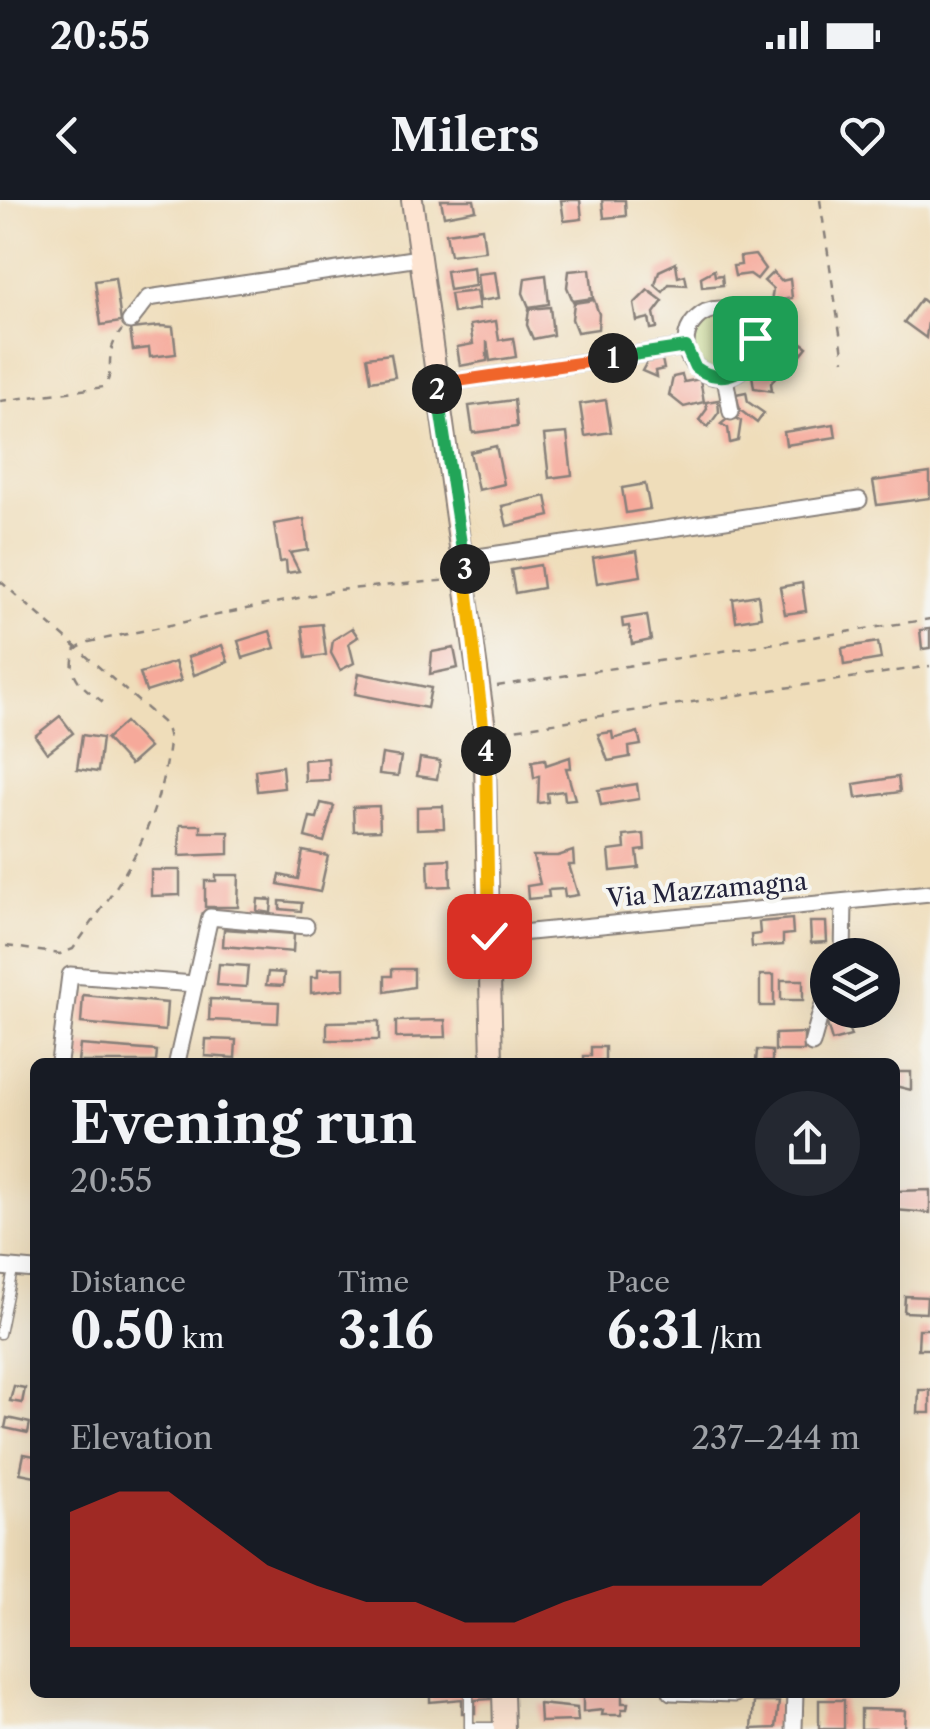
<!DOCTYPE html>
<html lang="en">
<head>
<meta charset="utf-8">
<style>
  :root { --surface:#171b24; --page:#242831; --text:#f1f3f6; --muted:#9ea1a6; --accent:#d93025 }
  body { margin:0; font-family:"Libre Caslon Text",serif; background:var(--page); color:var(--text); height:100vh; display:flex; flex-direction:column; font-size:38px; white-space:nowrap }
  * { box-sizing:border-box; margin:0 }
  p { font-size:32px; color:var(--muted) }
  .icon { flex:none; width:55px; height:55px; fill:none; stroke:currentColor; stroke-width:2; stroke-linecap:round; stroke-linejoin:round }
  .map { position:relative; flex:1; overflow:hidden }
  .side { position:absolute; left:30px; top:858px; width:870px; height:640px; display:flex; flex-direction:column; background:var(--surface); border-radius:15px; box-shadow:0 10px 40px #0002 }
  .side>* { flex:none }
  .tools { position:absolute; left:810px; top:738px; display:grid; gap:20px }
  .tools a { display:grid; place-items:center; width:90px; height:90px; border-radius:50%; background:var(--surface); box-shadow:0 10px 40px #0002; font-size:50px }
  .pin { position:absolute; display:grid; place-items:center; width:85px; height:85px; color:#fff; margin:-42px; border-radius:20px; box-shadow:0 5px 15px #0006 }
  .km { position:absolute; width:50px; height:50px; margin:-25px; border-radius:50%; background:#222; color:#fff; font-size:28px; line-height:50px; text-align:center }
  .round { display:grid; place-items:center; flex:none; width:105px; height:105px; border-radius:52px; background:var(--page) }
  .headline { display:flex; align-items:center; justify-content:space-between; height:170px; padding:0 40px }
  h1 { font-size:55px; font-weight:700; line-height:75px }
  .stats { display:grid; grid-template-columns:repeat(3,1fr); gap:15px; height:170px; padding:10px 40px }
  .stats div { display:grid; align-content:center }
  .stats b { font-size:50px; font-weight:700 }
  .stats small { font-size:28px; font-weight:400 }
  .stats p { font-size:28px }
  .chart { height:280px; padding:20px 40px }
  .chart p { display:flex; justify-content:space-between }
  .chart svg { width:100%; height:180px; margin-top:10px; fill:var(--accent); opacity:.7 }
  .status { display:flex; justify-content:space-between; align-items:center; height:70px; padding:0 50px; background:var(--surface); direction:ltr }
  .status svg { height:28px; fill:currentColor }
  header { display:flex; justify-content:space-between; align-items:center; height:130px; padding:0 40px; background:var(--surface); font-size:45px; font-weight:700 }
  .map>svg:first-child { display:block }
  .green { fill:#bed377; stroke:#707a59; stroke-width:2.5 }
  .building { fill:#f6a99a }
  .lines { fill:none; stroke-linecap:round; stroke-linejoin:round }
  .lane-casing { stroke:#88807a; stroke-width:11 }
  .street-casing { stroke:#88807a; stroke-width:19 }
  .secondary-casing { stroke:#88807a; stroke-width:24 }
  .path { stroke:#88807a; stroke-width:2.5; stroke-dasharray:8 8; stroke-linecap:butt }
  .lane { stroke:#fff; stroke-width:8 }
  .street { stroke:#fff; stroke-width:15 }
  .secondary { stroke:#fde4d1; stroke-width:20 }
  .split-1-casing { stroke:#fff; stroke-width:20 }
  .split-2-casing { stroke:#fff; stroke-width:20 }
  .split-3-casing { stroke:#fff; stroke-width:20 }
  .split-4-casing { stroke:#fff; stroke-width:20 }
  .split-5-casing { stroke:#fff; stroke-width:20 }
  .split-1 { stroke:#22a559; stroke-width:12 }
  .split-2 { stroke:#f0652b; stroke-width:12 }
  .split-3 { stroke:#22a559; stroke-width:12 }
  .split-4 { stroke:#f5b400; stroke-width:12 }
  .split-5 { stroke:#f5b400; stroke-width:12 }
  .labels { text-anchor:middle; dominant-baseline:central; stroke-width:8; stroke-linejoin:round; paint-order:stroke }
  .street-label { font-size:25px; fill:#22223b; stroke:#f6f6f2 }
</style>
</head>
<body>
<div class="status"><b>20:55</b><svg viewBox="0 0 49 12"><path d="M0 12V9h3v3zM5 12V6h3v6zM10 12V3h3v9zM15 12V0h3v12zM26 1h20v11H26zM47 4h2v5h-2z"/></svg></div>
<header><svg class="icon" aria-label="back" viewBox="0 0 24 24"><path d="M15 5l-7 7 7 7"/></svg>Milers<svg class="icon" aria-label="heart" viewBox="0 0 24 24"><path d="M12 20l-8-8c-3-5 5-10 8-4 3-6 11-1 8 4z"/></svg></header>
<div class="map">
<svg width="930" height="1529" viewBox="0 0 930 1529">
  <rect width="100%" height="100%" fill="#f6f6f2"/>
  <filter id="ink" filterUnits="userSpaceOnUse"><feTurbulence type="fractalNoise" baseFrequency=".01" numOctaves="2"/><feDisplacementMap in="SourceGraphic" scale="20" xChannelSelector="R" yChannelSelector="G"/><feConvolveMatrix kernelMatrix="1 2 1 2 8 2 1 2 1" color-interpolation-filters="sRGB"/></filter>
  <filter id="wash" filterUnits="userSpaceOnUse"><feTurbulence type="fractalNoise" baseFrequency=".0048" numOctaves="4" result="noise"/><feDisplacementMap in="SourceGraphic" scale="40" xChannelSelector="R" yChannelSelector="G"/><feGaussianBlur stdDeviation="2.25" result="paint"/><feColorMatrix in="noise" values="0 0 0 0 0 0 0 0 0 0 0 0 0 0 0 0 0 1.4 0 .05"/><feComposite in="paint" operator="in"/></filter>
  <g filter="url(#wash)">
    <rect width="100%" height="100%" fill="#efddba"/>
    <circle class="green" cx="720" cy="143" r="29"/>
    <g id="blocks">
      <g class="building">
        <path d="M441,0h33l2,10 -32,6z"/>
        <path d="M561,0h19l2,19 -18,2z"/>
        <path d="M602,0h23l1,16 -22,2z"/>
        <path d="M482,28l3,23 -35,4 -4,-22z"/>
        <path d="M755,55l10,14 -8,10 -7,-5 -15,2 -2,-10 8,-1 -1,-8z"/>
        <path d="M676,63l2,14 7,-2 2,10 -18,-1 -6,8 -8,-7 4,-14z"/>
        <path d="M473,67l2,19 -26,4 -3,-19z"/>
        <path d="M590,69l3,29 -20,3 -6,-14 2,-16z"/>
        <path d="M714,70l1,6 7,-1 1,10 -21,2 -1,-10z"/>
        <path d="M495,72l4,26 -19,3 -3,-27z"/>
        <path d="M773,72l8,9 9,-2 2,19 -21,4 2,-13 -9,-8z"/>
        <path d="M546,75l3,29 -20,3 -6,-14 2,-15z"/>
        <path d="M115,78l6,44 -20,3 -6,-44z"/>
        <path d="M648,90l15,11 -9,12 3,15 -6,1 -2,-11 -12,3 -3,-17z"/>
        <path d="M476,91l3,18 -26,4 -3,-19z"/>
        <path d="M921,99l9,7 -4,32 -22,-16z"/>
        <path d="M594,100l5,14 -1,15 -21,3 -5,-13 2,-16z"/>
        <path d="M550,107l3,28 -20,4 -6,-14 2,-16z"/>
        <path d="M496,121l3,19 14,-2 3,19 -26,4 -3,-20v20l-27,5 -3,-19 16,-3 -3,-19z"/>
        <path d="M160,126l13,1 3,27 -26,3 -1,-9 -16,2 -3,-21z"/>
        <path d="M795,138l12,9 -8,10 -11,-9 -7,1 -2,-9z"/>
        <path d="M391,154l4,23 -24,4 -4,-24z"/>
        <path d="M662,159l2,10 -9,2 1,6 -14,-6 5,-9z"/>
        <path d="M778,159l4,9 -11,15 1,8 -18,-3 -2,-13 14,-2 -2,-12z"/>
        <path d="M682,175l2,7 16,-3 4,23 -20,5 -15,-12 4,-18z"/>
        <path d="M746,192l2,10 16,11 -7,10 -17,-13 -4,-16z"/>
        <path d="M514,200l3,27 -44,6 -4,-27z"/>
        <path d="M606,200l5,32 -26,4 -5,-32z"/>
        <path d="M718,200l1,12 -11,15 -9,-7 8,-11 -1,-7z"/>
        <path d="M732,215l9,6 -3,20 -8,2 -2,-15 -7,-4z"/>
        <path d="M834,224l2,13 -50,8 -2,-13z"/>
        <path d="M567,233l5,42 -23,3 -5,-43z"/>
        <path d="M496,246l8,38 -26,6 -8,-38z"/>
        <path d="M930,273v25l-53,7 -4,-24z"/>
        <path d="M645,284l5,25 -24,4 -4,-25z"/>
        <path d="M546,296l4,20 -43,10 -5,-20z"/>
        <path d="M304,319l4,31 -18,3 9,18 -12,2 -1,-12 -6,1 -6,-38z"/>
        <path d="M637,351l4,25 -44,7 -4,-25z"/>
        <path d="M540,365l3,23 -28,5 -4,-23z"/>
        <path d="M802,383l4,28 -21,3 -5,-27z"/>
        <path d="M758,395l3,22 -25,4 -3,-22z"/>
        <path d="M647,415l4,25 -19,4 -3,-18 -6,1 -1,-8z"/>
        <path d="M322,424l4,31 -20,3 -4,-32z"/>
        <path d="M352,428l6,9 -9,6 5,20 -14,7 -9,-17 2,-13z"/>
        <path d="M930,429v19l-8,1 -2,-19z"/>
        <path d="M270,431l5,17 -32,10 -5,-17z"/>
        <path d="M878,442l3,17 -37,6 -2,-17z"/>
        <path d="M222,445l6,17 -34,13 -6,-18z"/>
        <path d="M454,448l4,20 -28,6 2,-22z"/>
        <path d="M175,462l6,19 -35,11 -6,-19z"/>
        <path d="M359,473l72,15 -4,20 -72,-14z"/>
        <path d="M60,516l13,17 -26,20 -12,-17z"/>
        <path d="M125,522l24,26 -19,17 -24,-26z"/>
        <path d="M612,532l1,7 25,-7 3,13 -12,2 1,10 -22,4 -10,-27z"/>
        <path d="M82,535l20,3 -4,34 -21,-3z"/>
        <path d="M382,554l19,3 -3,19 -19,-2z"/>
        <path d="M570,557l1,11h-5l9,31 -10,1 -1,-9 -17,2 1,9 -10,1 1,-27 -5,2 -2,-17 13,-2 1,6z"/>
        <path d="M328,558l1,22 -24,1 -1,-21z"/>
        <path d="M420,558l20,3 -3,18 -20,-3z"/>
        <path d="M282,566l2,22 -27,3 -2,-21z"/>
        <path d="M898,577l2,15 -44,6 -2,-14z"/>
        <path d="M637,584l2,15 -38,6 -3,-15z"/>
        <path d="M321,603l13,3 -10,36 -19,-5 5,-20 7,1z"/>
        <path d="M379,606l1,24 -26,1 -1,-24z"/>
        <path d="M443,606l1,22 -27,1v-22z"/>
        <path d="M180,625h21v7h28v22l-50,2z"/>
        <path d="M644,634l1,16 -8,1 2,17 -28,3 -2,-20 16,-2 -1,-13z"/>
        <path d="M303,651l25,5 -8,36 -42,-8 2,-9 18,4z"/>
        <path d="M573,651l1,14h-5l9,30 -13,2 -1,-8 -16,1 1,7 -21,2 -1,-13 13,-2 -7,-28h25z"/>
        <path d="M450,659l1,27 -22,1 -1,-27z"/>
        <path d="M151,670h29v25l-29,1z"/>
        <path d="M216,675h23l-1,32h-33v-26h11z"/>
        <path d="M258,699l14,1 -1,13 -14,-2z"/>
        <path d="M280,701l22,2 -1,8 -21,-2z"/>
        <path d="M792,719l1,15 -10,1v10l-31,2 -1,-12 9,-1 -1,-12z"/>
        <path d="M810,722h16l1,20 -16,1z"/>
        <path d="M224,729l70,5 -1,18 -70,-6z"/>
        <path d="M219,764l29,2 -2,21 -29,-2z"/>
        <path d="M344,768v21l-33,4v-16h7v-8z"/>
        <path d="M392,769h22v18l-29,5v-16h7z"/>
        <path d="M268,772l16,1 -1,13 -17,-1z"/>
        <rect x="760" y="775" width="14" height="31"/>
        <rect x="781" y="780" width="22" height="20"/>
        <path d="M83,795l84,8 -2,28 -84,-8z"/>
        <path d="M210,799l69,3 -1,21 -69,-3z"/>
        <path d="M825,810h30l3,11 -11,3 4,12 -19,5 -5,-17 10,-3 -1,-3 -8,2z"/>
        <path d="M445,820l1,17 -50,1v-17z"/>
        <path d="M379,821v19h-52v-18z"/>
        <path d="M804,833v18h-29v-17z"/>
        <path d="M206,839l30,1 -1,18 -30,-2z"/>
        <path d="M80,845l77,6 -1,11h-78z"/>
        <path d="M591,847h14v13l-21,2v-6h7z"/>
        <path d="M757,850l15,1v11h-16z"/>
        <path d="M895,872h16v18l-16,-4z"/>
        <path d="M930,990v23l-35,-3v-19z"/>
        <path d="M905,1096l22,1 -1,16 -22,-1z"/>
        <path d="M919,1129h11v20h-12z"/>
        <path d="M14,1186l11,2 -3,15 -12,-2z"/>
        <path d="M919,1190h11v23h-12z"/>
        <path d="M7,1218l23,5 -2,10 -23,-5z"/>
        <path d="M24,1254l11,2v20l-15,-3z"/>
        <path d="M430,1492h60v7l-15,1v13h-13v-14l-32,3z"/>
        <path d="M583,1492h39v11h6l-1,6h-5l-1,6h-19l1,-5 -20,2z"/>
        <rect x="819" y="1500" width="25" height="29"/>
        <path d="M754,1502h25l-3,26 -24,1z"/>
        <path d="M539,1504l38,4 1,13 -38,1z"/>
        <path d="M861,1509l44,1 -1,19h-43z"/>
      </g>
    </g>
  </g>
  <g filter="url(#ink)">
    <use href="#blocks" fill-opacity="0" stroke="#88807a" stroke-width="2.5"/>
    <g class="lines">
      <defs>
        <g id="lane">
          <path d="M0,1134l13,-64"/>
          <path d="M469,1492v35h31"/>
        </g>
        <g id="street">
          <circle cx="720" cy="143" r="34"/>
          <path d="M130,121l18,-23 271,-40"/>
          <path d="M755,139l31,-6"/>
          <path d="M725,177l6,35"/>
          <path d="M437,184l249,-37"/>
          <path d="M464,359l395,-59"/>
          <path d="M489,736l441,-43"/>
          <path d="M843,755l1,-53"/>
          <path d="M812,844l16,-58"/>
          <path d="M59,862l11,-87 125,9"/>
          <path d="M177,862l33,-145 96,9"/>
          <path d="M0,1067l35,3"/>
          <path d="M671,1492l64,2"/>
          <path d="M794,1529l1,-37"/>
        </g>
        <g id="secondary">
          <path d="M412,0l72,521 8,341"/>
          <path d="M503,1492l1,37"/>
        </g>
      </defs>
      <use href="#lane" class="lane-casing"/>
      <use href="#street" class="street-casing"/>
      <use href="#secondary" class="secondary-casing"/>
      <g class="path">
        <path d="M820,0l24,160"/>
        <path d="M0,201l104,-14c13,-16 -3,-32 18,-57"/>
        <path d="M0,381l162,141c11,14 6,28 3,45 -14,75 -48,121 -92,182l-13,5 -60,-9"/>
        <path d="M497,486l433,-67"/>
        <path d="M103,502c-20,-15 -38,-26 -27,-53l13,-7 248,-52 113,-10"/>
        <path d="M501,531l429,-65"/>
      </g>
      <use href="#lane" class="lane"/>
      <use href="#street" class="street"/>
      <use href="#secondary" class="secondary"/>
    </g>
  </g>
  <g class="lines" filter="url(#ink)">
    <defs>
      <path id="split-1" d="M613,158l73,-11 9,20c28,20 58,6 60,-29"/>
      <path id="split-2" d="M437,189v-5l176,-26"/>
      <path id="split-3" d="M437,189l28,180"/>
      <path id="split-4" d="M465,369l21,182"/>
      <path id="split-5" d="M486,551l3,185"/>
    </defs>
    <use href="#split-1" class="split-1-casing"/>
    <use href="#split-2" class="split-2-casing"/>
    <use href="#split-3" class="split-3-casing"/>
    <use href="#split-4" class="split-4-casing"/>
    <use href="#split-5" class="split-5-casing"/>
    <use href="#split-1" class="split-1"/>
    <use href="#split-2" class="split-2"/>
    <use href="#split-3" class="split-3"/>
    <use href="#split-4" class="split-4"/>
    <use href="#split-5" class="split-5"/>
  </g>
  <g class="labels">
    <g class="street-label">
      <text transform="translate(707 690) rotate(-5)">Via Mazzamagna</text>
    </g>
  </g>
</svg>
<div class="tools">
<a><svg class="icon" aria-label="layers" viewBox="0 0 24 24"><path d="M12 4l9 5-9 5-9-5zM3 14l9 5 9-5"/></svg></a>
</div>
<div class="pin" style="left:755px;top:138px;background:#1e9e55"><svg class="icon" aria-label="arrive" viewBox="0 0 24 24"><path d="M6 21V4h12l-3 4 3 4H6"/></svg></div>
<div class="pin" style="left:489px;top:736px;background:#d93025"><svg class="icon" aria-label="check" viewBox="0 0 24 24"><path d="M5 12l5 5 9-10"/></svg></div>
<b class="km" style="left:613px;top:158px">1</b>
<b class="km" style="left:437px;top:189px">2</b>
<b class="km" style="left:465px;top:369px">3</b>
<b class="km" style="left:486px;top:551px">4</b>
<section class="side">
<div class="headline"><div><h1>Evening run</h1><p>20:55</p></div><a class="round"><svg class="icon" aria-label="share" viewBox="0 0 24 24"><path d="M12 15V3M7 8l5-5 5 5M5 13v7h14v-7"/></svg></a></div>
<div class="stats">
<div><p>Distance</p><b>0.50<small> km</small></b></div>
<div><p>Time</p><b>3:16</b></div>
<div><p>Pace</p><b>6:31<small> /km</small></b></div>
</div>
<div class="chart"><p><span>Elevation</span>237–244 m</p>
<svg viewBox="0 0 160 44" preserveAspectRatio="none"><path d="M0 44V11L10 6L20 6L30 15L40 24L50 29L60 33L70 33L80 38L90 38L100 33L110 29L120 29L130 29L140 29L150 20L160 11V44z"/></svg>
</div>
</section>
</div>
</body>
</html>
